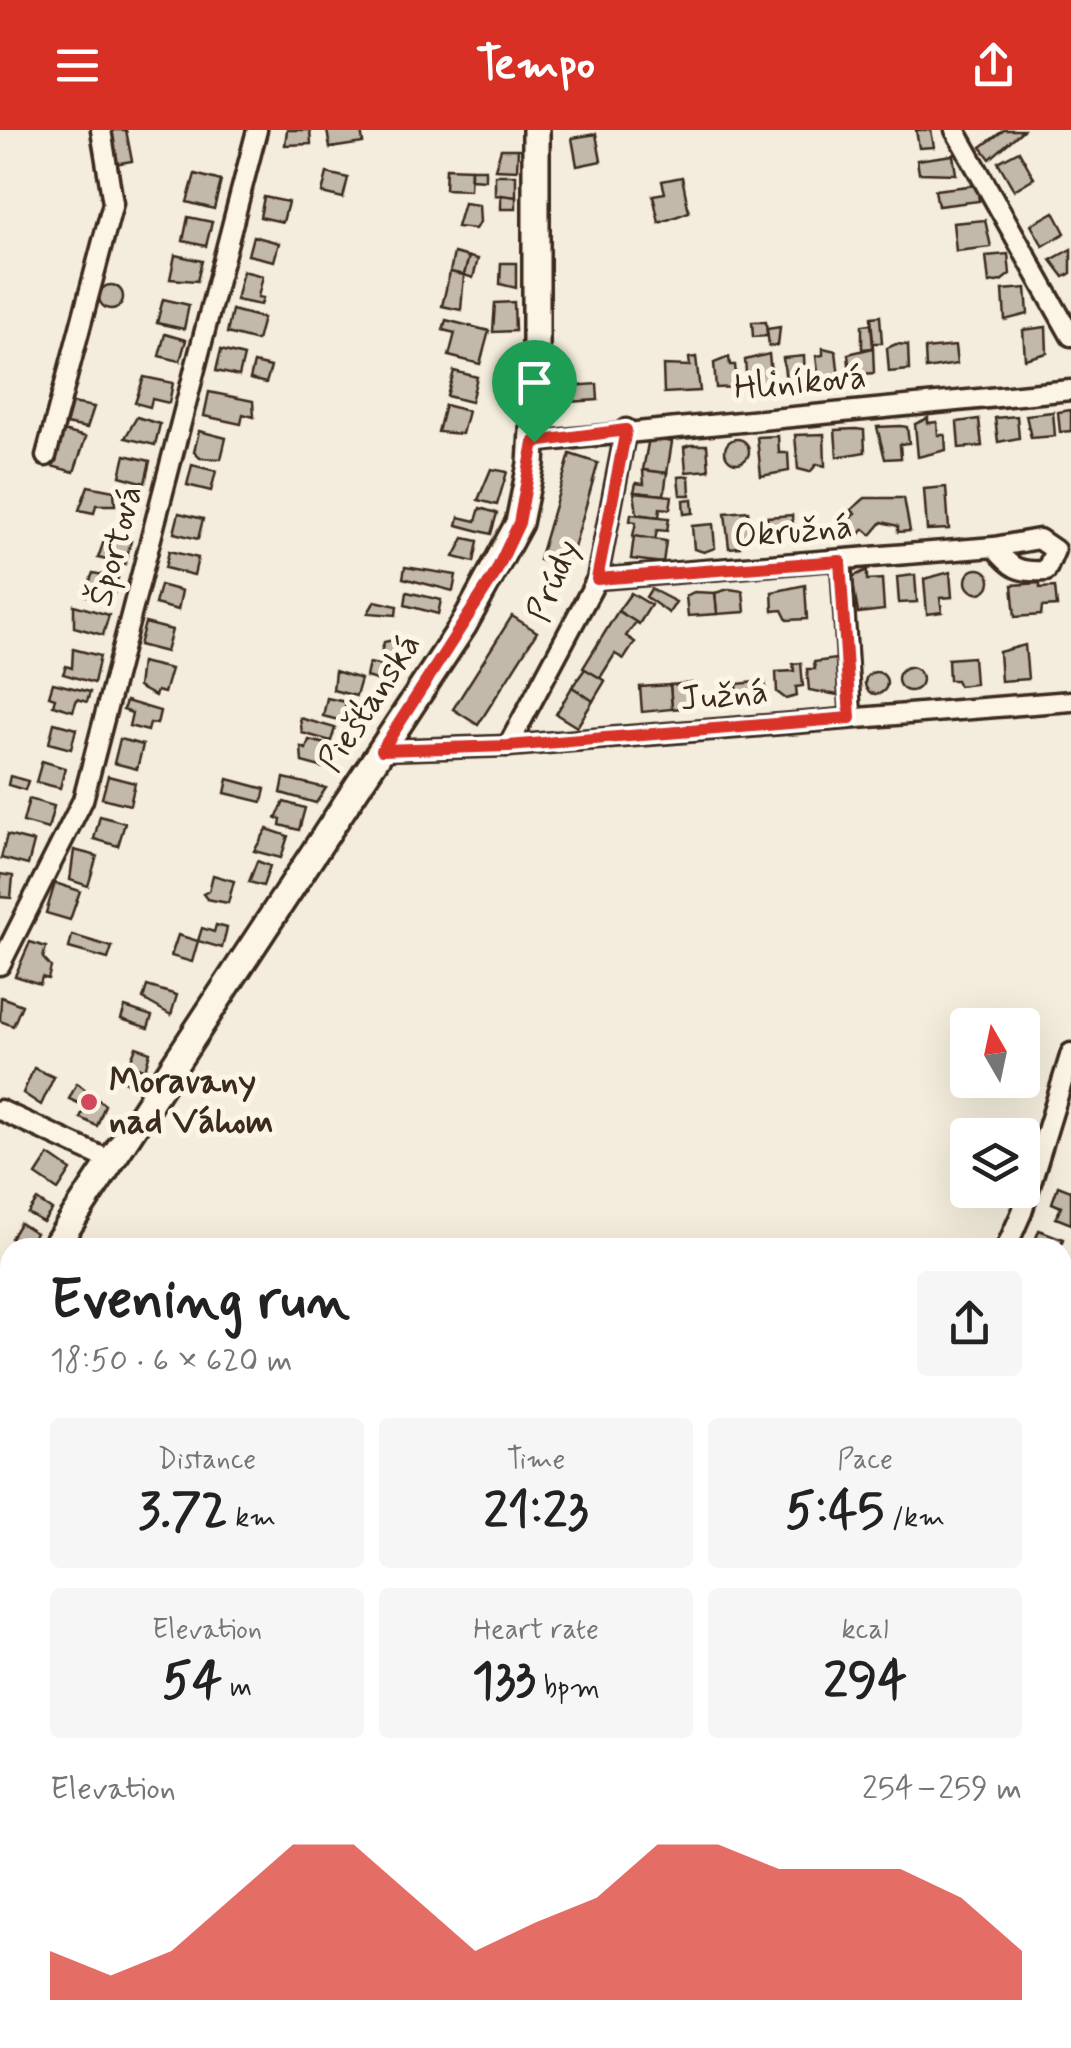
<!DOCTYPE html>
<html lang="en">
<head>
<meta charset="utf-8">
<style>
  :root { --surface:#fff; --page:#f6f6f6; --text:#222; --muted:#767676; --accent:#d93025 }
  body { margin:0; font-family:Mynerve,sans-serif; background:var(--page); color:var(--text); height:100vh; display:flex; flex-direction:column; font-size:38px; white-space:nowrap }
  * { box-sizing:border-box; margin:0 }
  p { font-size:32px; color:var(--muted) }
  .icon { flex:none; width:55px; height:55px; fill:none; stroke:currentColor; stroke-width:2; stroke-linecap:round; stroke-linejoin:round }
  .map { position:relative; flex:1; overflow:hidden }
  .details { position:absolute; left:0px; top:1108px; width:1072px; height:812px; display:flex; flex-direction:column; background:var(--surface); border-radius:30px 30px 0 0; box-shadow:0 10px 40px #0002 }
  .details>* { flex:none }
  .needle { width:65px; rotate:351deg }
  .fabs { position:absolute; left:950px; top:878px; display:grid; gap:20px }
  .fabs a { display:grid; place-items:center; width:90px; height:90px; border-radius:10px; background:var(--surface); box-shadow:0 10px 40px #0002; font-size:50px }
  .pin { position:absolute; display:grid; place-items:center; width:85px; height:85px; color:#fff; margin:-102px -42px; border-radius:50% 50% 50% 0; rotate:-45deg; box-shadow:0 0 10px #0007 }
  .pin .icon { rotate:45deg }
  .round { display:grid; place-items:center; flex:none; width:105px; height:105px; border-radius:10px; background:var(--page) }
  .headline { display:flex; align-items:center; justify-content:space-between; height:170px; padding:0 50px }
  h1 { font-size:55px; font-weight:700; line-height:75px }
  .figures { display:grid; grid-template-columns:repeat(3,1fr); gap:15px; height:170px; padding:10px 50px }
  .figures div { display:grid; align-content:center; border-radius:10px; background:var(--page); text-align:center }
  .figures b { font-size:50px; font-weight:700 }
  .figures small { font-size:28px; font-weight:400 }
  .figures p { font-size:28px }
  .chart { height:280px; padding:20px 50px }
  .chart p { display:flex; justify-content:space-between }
  .chart svg { width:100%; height:180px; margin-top:10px; fill:var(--accent); opacity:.7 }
  header { display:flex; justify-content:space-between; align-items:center; height:130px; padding:0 50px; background:var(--accent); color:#fff; font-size:45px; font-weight:700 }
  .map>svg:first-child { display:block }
  .green { fill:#d6cdbd; stroke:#887c6e; stroke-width:2.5 }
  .building { fill:#c3b9aa; stroke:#3b2a1e; stroke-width:2.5 }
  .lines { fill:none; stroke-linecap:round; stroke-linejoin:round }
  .street-casing { stroke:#3b2a1e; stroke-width:25 }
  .secondary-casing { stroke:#3b2a1e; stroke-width:32 }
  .street { stroke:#fcf5e5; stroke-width:18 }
  .secondary { stroke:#fcf5e5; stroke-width:25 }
  .route-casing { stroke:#fff; stroke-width:20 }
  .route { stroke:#d93025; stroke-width:12 }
  .poi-dot { fill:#d1495b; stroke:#fcf5e5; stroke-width:4 }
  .labels { text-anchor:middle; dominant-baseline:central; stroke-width:10; stroke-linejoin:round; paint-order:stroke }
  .street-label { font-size:35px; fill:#3b2a1e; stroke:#fcf5e5 }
  .poi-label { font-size:35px; font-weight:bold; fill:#3b2a1e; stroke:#fcf5e5; text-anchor:start }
</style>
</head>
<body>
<header><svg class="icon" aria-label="menu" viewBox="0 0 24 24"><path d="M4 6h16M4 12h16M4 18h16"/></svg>Tempo<svg class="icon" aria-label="share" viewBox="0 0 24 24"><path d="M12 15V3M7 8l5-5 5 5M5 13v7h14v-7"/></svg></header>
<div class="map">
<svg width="1071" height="1918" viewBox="0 0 1071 1918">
  <rect width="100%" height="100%" fill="#f4eddd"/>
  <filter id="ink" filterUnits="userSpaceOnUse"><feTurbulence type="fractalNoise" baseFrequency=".01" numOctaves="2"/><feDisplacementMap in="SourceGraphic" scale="20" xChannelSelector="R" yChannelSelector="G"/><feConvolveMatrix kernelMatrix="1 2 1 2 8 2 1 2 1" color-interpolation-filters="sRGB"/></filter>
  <g filter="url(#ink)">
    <path class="green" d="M1071,1370v548h-452l7,-8h436v-522z"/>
    <g class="building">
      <path d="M108,0h18l6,31 -18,3z"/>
      <path d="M287,0h23l1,14 -26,1z"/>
      <path d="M327,0h34l2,13 -33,5z"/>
      <path d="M916,0h15l3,17 -15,1z"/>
      <path d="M1004,0h19l-33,29 -9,-12z"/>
      <path d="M596,4l5,27 -24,5 -5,-28z"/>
      <path d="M501,19h17l-1,21 -22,-1z"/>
      <path d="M1019,21l15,27 -20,12 -16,-28z"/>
      <path d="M953,25l3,19 -37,-1 -2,-13z"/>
      <path d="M446,38l25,1 -1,21 -25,-1z"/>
      <path d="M471,39h14v11l-14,-1z"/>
      <path d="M327,43l21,5 -5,20 -21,-5z"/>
      <path d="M195,44l26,7 -7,28 -27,-7z"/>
      <path d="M495,45h21v22l-21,-2z"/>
      <path d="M682,47l7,35 -30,11 -6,-28 12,-2 -3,-12z"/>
      <path d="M977,55l2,16 -41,5 -3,-16z"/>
      <path d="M501,65l15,2v12h-15z"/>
      <path d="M264,67l24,5 -5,20 -23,-5z"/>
      <path d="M464,73l15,2 1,17 -5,7 -18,-2z"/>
      <path d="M1054,82l11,21 -22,13 -12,-21z"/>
      <path d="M188,87l24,5 -6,24 -23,-5z"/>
      <path d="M985,90l6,27 -35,4 -3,-28z"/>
      <path d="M253,106l26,7 -5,18 -26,-6z"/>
      <path d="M1071,119v24l-7,4 -13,-17z"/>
      <path d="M454,123l15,4 -5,18 -14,-3z"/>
      <path d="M1008,124l2,20 -9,7 -12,2 -3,-27z"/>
      <path d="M175,125l27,6 -5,20 -27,-2z"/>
      <path d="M469,127l9,2 -5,19 -9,-3z"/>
      <path d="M501,133h15v25l-16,-4z"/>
      <path d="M243,141l20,5 -5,21 5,1 -2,7 -25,-5z"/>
      <path d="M450,142l14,3 -3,35 -19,-4z"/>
      <circle cx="111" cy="167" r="12"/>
      <path d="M1026,158l2,26 -23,6 -2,-30z"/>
      <path d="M163,169l26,6 -5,24 -27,-6z"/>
      <path d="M514,172l1,29 -22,1 2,-29z"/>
      <path d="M232,180l31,8 -6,23 -30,-8z"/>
      <path d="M880,186l2,27h-9l-2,-26z"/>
      <path d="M446,190l43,11 -9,33 -31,-8 6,-23 -12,-3z"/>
      <path d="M752,192h14l1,14 -14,1z"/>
      <path d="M871,194l2,24 -11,1v-24z"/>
      <path d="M780,197l-2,18 -9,1 -2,-17z"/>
      <path d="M1046,197l1,26 -22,6 -2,-29z"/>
      <path d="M165,204l21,6 -6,21 -21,-5z"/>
      <path d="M896,214l12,1 1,25 -20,2 -2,-24z"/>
      <path d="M955,216l2,18 -31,5 -1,-20z"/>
      <path d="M823,218l13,3 3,27 -20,2 -3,-24 7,-1z"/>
      <path d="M873,218l1,25 -24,2 -2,-21z"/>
      <path d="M221,220l23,6 -5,20 -23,-5z"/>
      <path d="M769,224l3,29 -25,2 -2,-25z"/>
      <path d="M804,226l1,23 -19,2 -3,-23z"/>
      <path d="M696,227l4,34 -36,2 -1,-28 27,1 -1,-8z"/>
      <path d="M729,227l1,8h5l2,22 -21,1 -2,-25z"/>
      <path d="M254,233l17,4 -5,16 -16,-4z"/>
      <path d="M571,239v17l26,-2 1,16 -45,3 -1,-33z"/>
      <path d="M454,241l23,6 -6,25 -24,-6z"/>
      <path d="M144,247l29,6 -4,20 -17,-4 -2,8 -15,-4z"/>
      <path d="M209,262l44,9 1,16 -11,-3 -2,10 -37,-8z"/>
      <path d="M72,273l22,4 -7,21 -21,-4z"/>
      <path d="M445,275l23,6 -6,23 -24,-2z"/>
      <path d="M1071,280v21l-11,1 -2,-20z"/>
      <path d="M1053,282l2,24 -24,2 -5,-23z"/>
      <path d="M1017,286l2,22 -21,4 -3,-24z"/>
      <path d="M137,287l23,7 -5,21 -30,-7z"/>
      <path d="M928,288v5l9,-1 1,13h7l1,15 -28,7 -3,-33z"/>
      <path d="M979,289l3,27 -23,2 -2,-26z"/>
      <path d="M901,296l6,1 2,16 -9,1 1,14 -16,1 -8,-32z"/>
      <path d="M856,299l8,1 1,22 -28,5 -2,-27z"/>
      <path d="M63,301l23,6 -12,35 -23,-6z"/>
      <path d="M199,301l27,7 -5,21 -21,-1 -6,-6z"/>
      <path d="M824,304l1,32 -8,-2 -7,8 -12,-3 -3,-34z"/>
      <path d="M778,306l1,17h9l1,18 -28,5 -4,-39z"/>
      <path d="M649,308l23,4 -5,31 -24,-3z"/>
      <circle cx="737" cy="321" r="12"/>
      <path d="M691,315h16l2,25 -23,2 -2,-25z"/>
      <path d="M570,324l28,9 -30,106 -29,-9z"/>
      <path d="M125,325l25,6 -5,22 -25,-7z"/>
      <path d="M192,335l24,6 -5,20 -24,-6z"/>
      <path d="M491,339l16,3 -10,33 -19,-5z"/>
      <path d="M643,340l24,3 -3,22 -30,-3 2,-9 8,1z"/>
      <path d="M689,346l1,19h-10l-2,-18z"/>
      <path d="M88,356l26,5 1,14h-19l-2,8 -15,-3z"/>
      <path d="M946,357l3,42 -22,1 -3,-41z"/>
      <path d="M634,362l38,4 -2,13 -10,-1 -1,9 -22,-3z"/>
      <path d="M865,368h39l6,33 -12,1v-6l-16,-4 -11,13 -7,-6 -4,5 -13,-11 8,-10 -4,-3z"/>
      <path d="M692,369l1,14 -9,1 -1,-14z"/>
      <path d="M480,378l17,5 -6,21 -34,-9 2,-8 17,4z"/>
      <path d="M748,381l3,27 -12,1 1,8 -11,1 -4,-35z"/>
      <path d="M179,383l24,6 -5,20 -24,-6z"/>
      <path d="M631,384l38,4 -2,13 -10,-1 -2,10 -22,-4 3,-14 -6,-1z"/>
      <path d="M792,385l2,18 -24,10 -3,-26z"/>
      <path d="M713,394l2,24 -11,4 -10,-3 -2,-23z"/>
      <path d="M106,405l25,6 -6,23 -27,-6z"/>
      <path d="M634,406l32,5 -3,22 -32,-4z"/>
      <path d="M464,408l14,3 -4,21 -20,-5z"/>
      <path d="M169,421l29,7 -4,17 -29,-7z"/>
      <path d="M405,437l51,8 -3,16 -50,-13z"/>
      <circle cx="978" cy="451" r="12"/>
      <path d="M867,440v10l15,-1 2,31 -26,3 -6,-36z"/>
      <path d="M950,442l2,25 -12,1 2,14 -15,2 -3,-35z"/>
      <path d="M93,443l25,5 -4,16 -14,-4 -2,8 -14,-3z"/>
      <path d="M915,445l2,27 -18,1 -2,-26z"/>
      <path d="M1040,453v5l15,-1 2,19 -15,1 -1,8 -26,2 -3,-32z"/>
      <path d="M160,455l22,6 -4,19 -23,-6z"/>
      <path d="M805,455l2,34 -20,1 -5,-10 -9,1 -1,-19z"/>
      <path d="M651,459l25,13 -7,11 -23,-16z"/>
      <path d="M729,459l14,2 2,21 -28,2 -2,-21z"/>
      <path d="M407,462l34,8 -3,14 -33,-9z"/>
      <path d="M694,462l21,1 2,21 -29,2 -2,-20z"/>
      <path d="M631,463l20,12 -12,19 -21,-13z"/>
      <path d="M375,471l22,5 -1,9 -28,-2z"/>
      <path d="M74,475l35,10 -6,20 -29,-8z"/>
      <path d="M618,481l18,11 -10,14 9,6 -11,17 -9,-5 -15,24 -17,-10z"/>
      <path d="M512,486l25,16 -59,93 -25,-16z"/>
      <path d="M145,493l27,7 -6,22 -27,-7z"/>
      <path d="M393,510l18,4 -4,16 -26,-7 3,-11z"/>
      <path d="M1025,515l3,34 -27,2 -2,-29z"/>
      <path d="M73,519l27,7 -6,27 -31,-9 3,-8 6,2z"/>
      <path d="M973,527l2,27 -16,2 -3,-6h-7l-1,-21z"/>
      <path d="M836,529l2,36 -29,-5 -2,-21h8l-1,-7z"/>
      <path d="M141,532l30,7 -7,24 -7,-2 -2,5 -17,-9z"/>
      <path d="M369,533l33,7 -8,15 -28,-8z"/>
      <path d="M801,533l2,23 -7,1 1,9 -11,3 -9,-7 -1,-20 18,-1 -1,-7z"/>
      <circle cx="910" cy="549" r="12"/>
      <path d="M585,539l20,12 -12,20 -21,-14z"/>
      <path d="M335,541l26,8 -5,17 -23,-6z"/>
      <circle cx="876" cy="553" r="11"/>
      <path d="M765,551l2,22 -28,2 -2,-21z"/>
      <path d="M53,553l37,9 -3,10 -10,-3 -4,12 -20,-6 2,-7 -6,-2z"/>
      <path d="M692,553l2,24 -22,2 -2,-24z"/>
      <path d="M670,555l2,24 -30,3 -2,-25z"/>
      <path d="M572,557l21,14 -16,26 -21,-13z"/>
      <path d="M327,568l19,4 -4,19 -19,-5z"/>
      <path d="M126,571l34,10 -3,13 -7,-1 -2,8 -19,-5 3,-13 -9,-3z"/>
      <path d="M300,588l35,10 -4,13 -29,-8z"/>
      <path d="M54,593l22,6 -5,20 -22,-6z"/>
      <path d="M120,609l23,6 -6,24 -23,-6z"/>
      <path d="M309,610l21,5 -6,23 -22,-6 -1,-15 5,2z"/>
      <path d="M42,631l23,7 -5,20 -24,-6z"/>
      <path d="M10,646l18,5 -3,9 -17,-5z"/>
      <path d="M108,646l27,7 -5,22 -28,-7z"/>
      <path d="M284,648l42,10 -10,15 -35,-10z"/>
      <path d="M228,649l37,10 -3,13 -37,-9z"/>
      <path d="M29,669l25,7 -6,23 -25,-7z"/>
      <path d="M284,672l21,6 -6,22 -19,-5 1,-6 -5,-1z"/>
      <path d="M100,686l25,7 -7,23 -24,-7z"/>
      <path d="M267,699l21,7 -7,22 -27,-7z"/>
      <path d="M7,705l27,7 -6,23 -27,-7z"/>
      <path d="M74,720l23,6 -9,30 -18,-6z"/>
      <path d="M257,731l13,5 -7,20 -14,-4z"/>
      <path d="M0,744l13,2 -2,22 -11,-1z"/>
      <path d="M213,745l21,6 -6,22 -21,-4 -4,-5 6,-3z"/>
      <path d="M55,753l25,8 -10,29 -24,-7z"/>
      <path d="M216,795l11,3 -5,20 -24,-7 4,-13 12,4z"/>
      <path d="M72,805l40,12 -4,12 -39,-11z"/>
      <path d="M178,805l20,6 -6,21 -21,-6z"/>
      <path d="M30,812l16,5 -3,11 8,9 -3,12 -6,-2 -2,7 -25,-8z"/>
      <path d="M147,856l30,9 -6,20 -28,-16z"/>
      <path d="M1,867l21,8 -9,21 -13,-5z"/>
      <path d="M125,877l27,9 -4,12 -27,-9z"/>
      <path d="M136,917l14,5 -5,18 -16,-6z"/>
      <path d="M129,934l16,6 -10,17 -15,-8z"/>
      <path d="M34,938l20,9 -13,28 -18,-12z"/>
      <path d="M77,953l28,22 -8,21 -17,-8 5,-12 -16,-7z"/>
      <path d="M49,1025l22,15 -13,20 -22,-15z"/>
      <path d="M1058,1056l13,5v33l-15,-6 5,-11 -9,-4z"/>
      <path d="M37,1070l15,10 -9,12 -15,-9z"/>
      <path d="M20,1093l16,10 -9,15 -16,-10z"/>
      <path d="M1039,1100l24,9 -3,9h-28z"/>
      <path d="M0,1424l10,3v28l-10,-3z"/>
      <path d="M0,1721l10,3v31l-10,-4z"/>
      <path d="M0,1832l10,5 -10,11z"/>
      <path d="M95,1910h10l2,3 -19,5z"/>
    </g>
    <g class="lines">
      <defs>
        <g id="street">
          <path d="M955,0l116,206"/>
          <path d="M534,312l537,-52"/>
          <path d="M46,326l67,-253 -12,-73"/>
          <path d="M841,431l10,157"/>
          <path d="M597,449l397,-32c17,21 24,26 52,24l9,-21 -16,-11 -45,8"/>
          <path d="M508,616l89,-167 29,-150"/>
          <path d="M382,620l126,-4 563,-45"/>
          <path d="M0,835l83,-165 174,-670"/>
          <path d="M0,980l111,51"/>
          <path d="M1006,1118l16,-36 49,-159"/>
          <path d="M0,1891l10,14"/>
        </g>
        <g id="secondary">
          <path d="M54,1118l409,-622 56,-103 12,-59 5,-83v-251"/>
          <path d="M0,1201l10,-15"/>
        </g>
      </defs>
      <use href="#street" class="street-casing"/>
      <use href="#secondary" class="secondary-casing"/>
      <use href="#street" class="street"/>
      <use href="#secondary" class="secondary"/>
    </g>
  </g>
  <g class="lines" filter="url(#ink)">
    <defs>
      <path id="route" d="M626,300l-29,149 243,-18 10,157 -342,28 -126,4 113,-176 24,-51 15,-81z"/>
    </defs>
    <use href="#route" class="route-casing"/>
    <use href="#route" class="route"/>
  </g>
  <circle class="poi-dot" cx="89" cy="972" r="10"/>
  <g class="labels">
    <g class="street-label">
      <text transform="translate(800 253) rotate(-5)">Hliníková</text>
      <text transform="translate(793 402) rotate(-5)">Okružná</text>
      <text transform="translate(116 416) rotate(-75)">Športová</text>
      <text transform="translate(554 451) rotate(-68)">Prúdy</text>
      <text transform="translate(724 566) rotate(-5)">Južná</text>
      <text transform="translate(370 573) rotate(-57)">Piešťanská</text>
    </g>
    <g class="poi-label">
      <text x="109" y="952">Moravany<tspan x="109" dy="40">nad Váhom</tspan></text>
    </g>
  </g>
</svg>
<div class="fabs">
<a><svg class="needle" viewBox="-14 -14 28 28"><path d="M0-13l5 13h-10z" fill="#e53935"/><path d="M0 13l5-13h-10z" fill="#767676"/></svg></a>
<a><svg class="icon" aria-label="layers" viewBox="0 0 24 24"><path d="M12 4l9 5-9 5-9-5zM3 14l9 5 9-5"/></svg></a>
</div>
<div class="pin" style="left:534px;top:312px;background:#1e9e55"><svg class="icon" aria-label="arrive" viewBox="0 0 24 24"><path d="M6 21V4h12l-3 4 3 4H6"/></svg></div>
<section class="details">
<div class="headline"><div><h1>Evening run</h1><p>18:50 · 6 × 620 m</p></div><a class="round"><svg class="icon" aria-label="share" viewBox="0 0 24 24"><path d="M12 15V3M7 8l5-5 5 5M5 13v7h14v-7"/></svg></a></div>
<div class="figures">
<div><p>Distance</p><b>3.72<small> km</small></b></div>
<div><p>Time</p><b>21:23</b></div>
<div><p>Pace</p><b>5:45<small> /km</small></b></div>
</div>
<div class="figures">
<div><p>Elevation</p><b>54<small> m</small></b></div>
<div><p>Heart rate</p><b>133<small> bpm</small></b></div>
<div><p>kcal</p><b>294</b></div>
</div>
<div class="chart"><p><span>Elevation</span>254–259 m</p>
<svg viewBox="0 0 160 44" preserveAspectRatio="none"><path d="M0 44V32L10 38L20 32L30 19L40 6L50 6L60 19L70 32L80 25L90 19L100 6L110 6L120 12L130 12L140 12L150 19L160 32V44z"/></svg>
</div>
</section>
</div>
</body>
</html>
